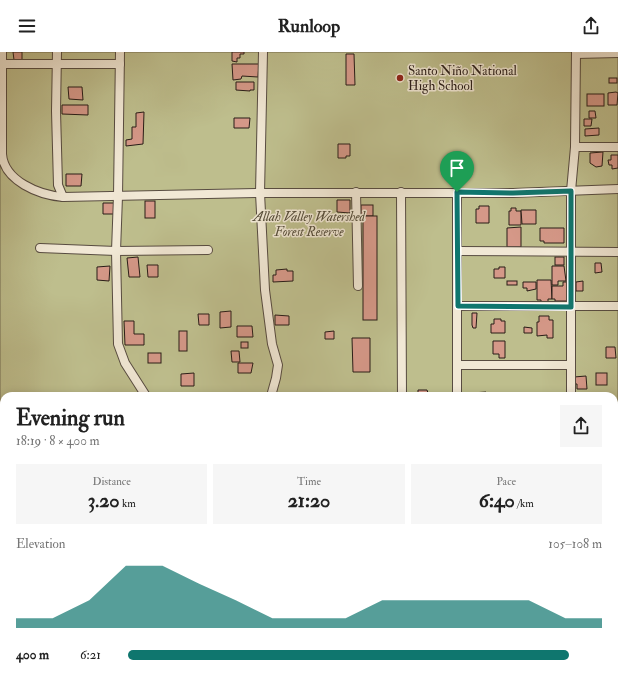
<!DOCTYPE html>
<html lang="en">
<head>
<meta charset="utf-8">
<style>
  :root { --surface:#fff; --page:#f6f6f6; --text:#222; --muted:#767676; --accent:#0f766e }
  body { margin:0; font-family:"IM FELL Double Pica",serif; background:var(--page); color:var(--text); height:100vh; display:flex; flex-direction:column; font-size:15px; white-space:nowrap }
  * { box-sizing:border-box; margin:0 }
  p { font-size:13px; color:var(--muted) }
  .icon { flex:none; width:22px; height:22px; fill:none; stroke:currentColor; stroke-width:2; stroke-linecap:round; stroke-linejoin:round }
  .map { position:relative; flex:1; overflow:hidden }
  .panel { position:absolute; left:0px; top:340px; width:618px; height:286px; display:flex; flex-direction:column; background:var(--surface); border-radius:12px 12px 0 0; box-shadow:0 2px 10px #0003 }
  .panel>* { flex:none }
  .pin { position:absolute; display:grid; place-items:center; width:34px; height:34px; color:#fff; margin:-41px -17px; border-radius:50% 50% 50% 0; rotate:-45deg; box-shadow:0 0 4px #0007 }
  .pin .icon { rotate:45deg }
  .round { display:grid; place-items:center; flex:none; width:42px; height:42px; border-radius:0px; background:var(--page) }
  .head { display:flex; align-items:center; justify-content:space-between; height:68px; padding:0 16px }
  h1 { font-size:22px; font-weight:800; line-height:30px }
  .figures { display:grid; grid-template-columns:repeat(3,1fr); gap:6px; height:68px; padding:4px 16px }
  .figures div { display:grid; align-content:center; border-radius:0px; background:var(--page); text-align:center }
  .figures b { font-size:20px; font-weight:800 }
  .figures small { font-size:11px; font-weight:400 }
  .figures p { font-size:11px }
  .chart { height:112px; padding:8px 16px }
  .chart p { display:flex; justify-content:space-between }
  .chart svg { width:100%; height:72px; margin-top:4px; fill:var(--accent); opacity:.7 }
  ul { padding:0 16px; list-style:none; font-size:13px }
  li { display:grid; grid-template-columns:64px 48px 1fr; align-items:center; height:30px }
  li i { height:10px; border-radius:5px; background:var(--accent) }
  header { display:flex; justify-content:space-between; align-items:center; height:52px; padding:0 16px; background:var(--surface); font-size:18px; font-weight:800 }
  .map>svg:first-child { display:block }
  .green { fill:#bebe8d; stroke:#736d52; fill-rule:evenodd }
  .building { fill:#d59888; stroke:#281c17 }
  .lines { fill:none; stroke-linecap:round; stroke-linejoin:round }
  .minor-casing { stroke:#584c41; stroke-width:10 }
  .minor { stroke:#f1e8d5; stroke-width:8 }
  .route-casing { stroke:#fff; stroke-width:8 }
  .route { stroke:#0f766e; stroke-width:5 }
  .poi-dot { fill:#8f2418; stroke:#f1e8d5; stroke-width:1.5 }
  .labels { text-anchor:middle; dominant-baseline:central; stroke-width:3; stroke-linejoin:round; paint-order:stroke }
  .poi-label { font-size:13px; fill:#281c17; stroke:#f1e8d5; text-anchor:start }
  .park-label { font-size:13px; font-style:italic; fill:#554d3a; stroke:#f1e8d5 }
</style>
</head>
<body>
<header><svg class="icon" aria-label="menu" viewBox="0 0 24 24"><path d="M4 6h16M4 12h16M4 18h16"/></svg>Runloop<svg class="icon" aria-label="share" viewBox="0 0 24 24"><path d="M12 15V3M7 8l5-5 5 5M5 13v7h14v-7"/></svg></header>
<div class="map">
<svg width="618" height="626" viewBox="0 0 618 626">
  <rect width="100%" height="100%" fill="#e9dcbf"/>
  <filter id="stains"><feTurbulence type="fractalNoise" baseFrequency=".005" numOctaves="4"/><feColorMatrix values="0 0 0 0 .2 0 0 0 0 .09 0 0 0 0 .02 0 0 0 .5 -.17"/></filter>
  <radialGradient id="worn" r=".72"><stop offset=".6" stop-color="#630" stop-opacity="0"/><stop offset="1" stop-color="#630" stop-opacity=".3"/></radialGradient>
  <path class="green" d="M0,0h618v626h-618zM4,344h610v278h-610z"/>
  <g class="building">
    <path d="M13,0h9v8h-8z"/>
    <path d="M232,0h12v2h-4v4h-3v4l-5,-1z"/>
    <path d="M346,2h8l1,31h-9z"/>
    <path d="M232,12h27l-1,13 -16,-1 -1,3 -8,1z"/>
    <rect x="609" y="26" width="8" height="5"/>
    <path d="M236,30h18v8h-4v1l-14,-1z"/>
    <path d="M68,35h14l1,13 -14,-1z"/>
    <path d="M616,40l2,1 -1,12h-9v-12z"/>
    <rect x="587" y="42" width="17" height="12"/>
    <path d="M62,53h26v10l-26,-1z"/>
    <path d="M589,59h6l1,7h-7z"/>
    <path d="M144,60l-1,32 -17,2v-6l6,-1v-12h4v-14z"/>
    <path d="M234,66h16l-1,10h-15z"/>
    <path d="M584,67h8l-1,7h-7z"/>
    <path d="M599,76v7l-14,1v-7z"/>
    <path d="M338,92h12v12h-4v2h-8z"/>
    <path d="M603,100l-1,14 -6,1 -6,-4v-10z"/>
    <path d="M611,103h7v13l-6,1v-4h-3l-1,-5h3z"/>
    <path d="M66,122h16l-1,12h-15z"/>
    <path d="M337,148h13v13l-13,-1z"/>
    <rect x="145" y="149" width="10" height="17"/>
    <path d="M103,151h12l-1,11h-11z"/>
    <rect x="361" y="153" width="12" height="11"/>
    <path d="M479,154h10v17h-13v-14h3z"/>
    <path d="M511,156h5v3h5v14h-12v-14h2z"/>
    <path d="M521,158h15v14h-14z"/>
    <rect x="363" y="164" width="14" height="104"/>
    <path d="M521,175v20h-14v-19z"/>
    <path d="M540,176h24v15h-20v-2h-4z"/>
    <path d="M138,205l2,20h-11l-2,-19z"/>
    <rect x="555" y="205" width="9" height="8"/>
    <path d="M595,211h6l1,9 -7,1z"/>
    <path d="M147,213h11v12h-10z"/>
    <path d="M110,214l-1,15 -12,-1v-13z"/>
    <path d="M552,214h12l2,15h-8v4h-6z"/>
    <path d="M499,215h6v11h-11v-9h5z"/>
    <path d="M287,217v2h6v10l-20,1v-7h3v-5z"/>
    <path d="M537,228h14l1,19h-4v4h-7v-3h-4z"/>
    <rect x="507" y="229" width="10" height="4"/>
    <path d="M583,229v10h-7v-9z"/>
    <path d="M523,230h13v7l-9,2v-3h-4z"/>
    <path d="M563,230h4v19h-12v-2h-3v-13h11z"/>
    <path d="M231,259v16l-11,1v-16z"/>
    <path d="M472,261h5l-1,15h-3l-1,-3z"/>
    <path d="M198,262h11v11h-10z"/>
    <path d="M275,263l14,1v9h-14z"/>
    <path d="M539,264h10v4h4v18h-6v-3l-10,1v-14h2z"/>
    <path d="M494,267h7v2h4v12h-14v-9h3z"/>
    <path d="M124,269h10v13h10v11h-19z"/>
    <path d="M237,274h15l1,11h-16z"/>
    <path d="M524,275l8,1v5h-8z"/>
    <rect x="179" y="279" width="8" height="20"/>
    <path d="M334,279v8h-9v-7z"/>
    <path d="M352,286h18v34h-17z"/>
    <path d="M493,289h12v17h-6v-4h-6z"/>
    <rect x="241" y="290" width="7" height="6"/>
    <path d="M606,295h9l1,11h-10z"/>
    <path d="M231,299h8l1,11h-8z"/>
    <rect x="148" y="301" width="13" height="10"/>
    <path d="M238,311h15l-2,10h-13z"/>
    <path d="M194,321v13h-13v-12z"/>
    <rect x="596" y="321" width="11" height="12"/>
    <path d="M586,324l1,13h-10v-5h-3v-7z"/>
    <path d="M418,338h9l1,3h17v3h-27z"/>
    <path d="M486,340v4h-14v-3z"/>
  </g>
  <g class="lines">
    <defs>
      <g id="minor">
        <path d="M2,0v102c2,27 37,41 61,43"/>
        <path d="M57,0l-1,59 2,74 5,12 197,-4h253l105,-4"/>
        <path d="M120,0l-2,144 -2,55 2,93 7,19 21,33"/>
        <path d="M263,0l-3,141 5,97 7,54 6,21 -2,13 -5,18"/>
        <path d="M576,2l42,-1"/>
        <path d="M2,12h118"/>
        <path d="M575,95h43"/>
        <path d="M356,140l2,94"/>
        <path d="M401,140l1,204"/>
        <path d="M40,196l76,3 92,-1"/>
        <path d="M458,199l160,1"/>
        <path d="M458,254h160"/>
        <path d="M457,313h114"/>
        <path d="M457,344v-204"/>
        <path d="M571,344v-205l4,-44 1,-95"/>
        <path d="M614,537h4"/>
        <path d="M614,597h4"/>
      </g>
    </defs>
    <use href="#minor" class="minor-casing"/>
    <use href="#minor" class="minor"/>
  </g>
  <g class="lines">
    <defs>
      <path id="route" d="M571,139v116l-113,-1 -1,-114 56,1z"/>
    </defs>
    <use href="#route" class="route-casing"/>
    <use href="#route" class="route"/>
  </g>
  <circle class="poi-dot" cx="400" cy="26" r="4"/>
  <g class="labels">
    <g class="poi-label">
      <text x="408" y="19">Santo Niño National<tspan x="408" dy="15">High School</tspan></text>
    </g>
    <g class="park-label">
      <text x="309" y="165">Allah Valley Watershed<tspan x="309" dy="15">Forest Reserve</tspan></text>
    </g>
  </g>
  <rect width="100%" height="100%" filter="url(#stains)"/>
  <rect width="100%" height="100%" fill="url(#worn)"/>
</svg>
<div class="pin" style="left:457px;top:140px;background:#1e9e55"><svg class="icon" aria-label="arrive" viewBox="0 0 24 24"><path d="M6 21V4h12l-3 4 3 4H6"/></svg></div>
<section class="panel">
<div class="head"><div><h1>Evening run</h1><p>18:19 · 8 × 400 m</p></div><a class="round"><svg class="icon" aria-label="share" viewBox="0 0 24 24"><path d="M12 15V3M7 8l5-5 5 5M5 13v7h14v-7"/></svg></a></div>
<div class="figures">
<div><p>Distance</p><b>3.20<small> km</small></b></div>
<div><p>Time</p><b>21:20</b></div>
<div><p>Pace</p><b>6:40<small> /km</small></b></div>
</div>
<div class="chart"><p><span>Elevation</span>105–108 m</p>
<svg viewBox="0 0 160 44" preserveAspectRatio="none"><path d="M0 44V38L10 38L20 27L30 6L40 6L50 17L60 27L70 38L80 38L90 38L100 27L110 27L120 27L130 27L140 27L150 38L160 38V44z"/></svg>
</div>
<ul>
<li><b>400 m</b>6:21<i style="width:93%"></i></li>
</ul>
</section>
</div>
</body>
</html>
